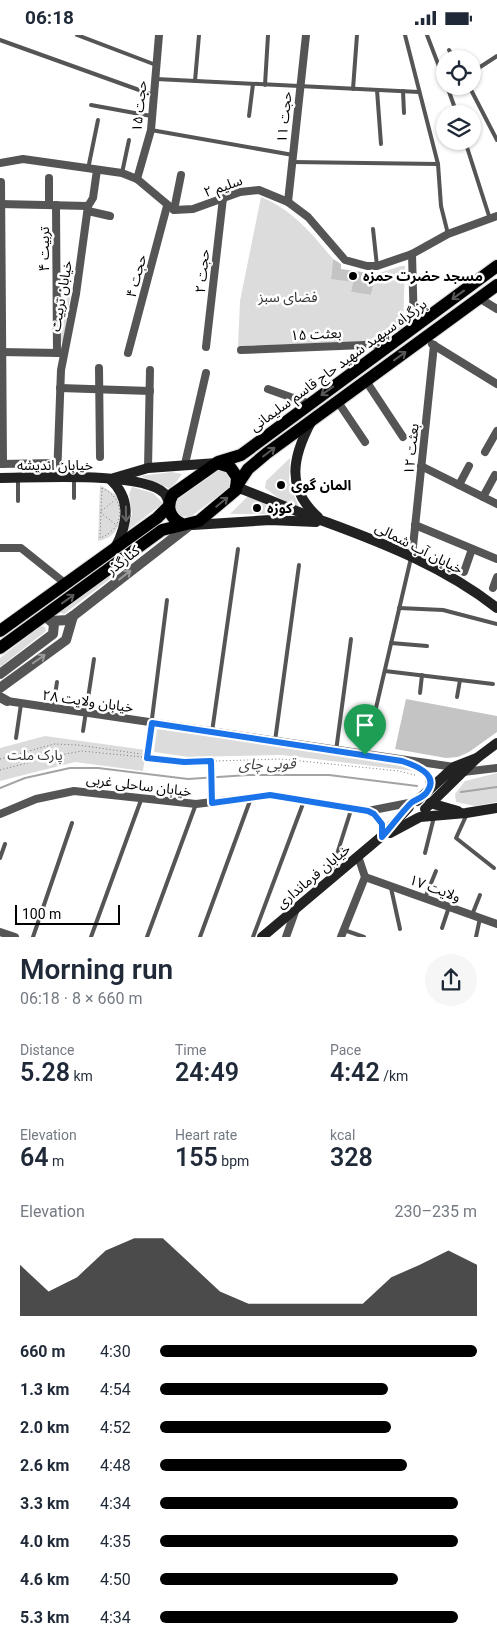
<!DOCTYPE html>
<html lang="en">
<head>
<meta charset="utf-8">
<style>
  :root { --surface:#fff; --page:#f6f6f7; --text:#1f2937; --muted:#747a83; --accent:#000 }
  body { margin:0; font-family:Roboto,"Noto Sans Arabic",sans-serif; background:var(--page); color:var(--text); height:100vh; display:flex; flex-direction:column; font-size:19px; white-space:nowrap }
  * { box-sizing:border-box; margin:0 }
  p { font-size:16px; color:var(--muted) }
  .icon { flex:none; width:28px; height:28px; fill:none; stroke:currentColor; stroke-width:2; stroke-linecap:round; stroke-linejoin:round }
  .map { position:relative; height:902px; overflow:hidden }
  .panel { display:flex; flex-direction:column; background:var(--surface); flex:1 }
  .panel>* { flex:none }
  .fabs { position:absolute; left:436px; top:15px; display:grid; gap:10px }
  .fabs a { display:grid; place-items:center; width:45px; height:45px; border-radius:50%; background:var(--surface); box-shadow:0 1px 4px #0004; font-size:25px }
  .scale { position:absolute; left:15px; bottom:12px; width:105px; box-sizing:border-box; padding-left:5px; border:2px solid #000; border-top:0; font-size:14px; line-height:18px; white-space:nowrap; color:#000; -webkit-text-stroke:4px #fff; paint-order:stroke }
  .pin { position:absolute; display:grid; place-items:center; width:42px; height:42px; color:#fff; margin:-51px -21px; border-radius:50% 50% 50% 0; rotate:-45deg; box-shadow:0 0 5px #0007 }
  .pin .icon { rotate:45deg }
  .round { display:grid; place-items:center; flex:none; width:52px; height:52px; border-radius:26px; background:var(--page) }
  .summary { display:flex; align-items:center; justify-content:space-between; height:85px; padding:0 20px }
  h1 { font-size:28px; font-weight:600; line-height:38px }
  .figures { display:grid; grid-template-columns:repeat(3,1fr); gap:8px; height:85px; padding:5px 20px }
  .figures div { display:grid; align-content:center }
  .figures b { font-size:25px; font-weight:600 }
  .figures small { font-size:14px; font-weight:400 }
  .figures p { font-size:14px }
  .chart { height:140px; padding:10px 20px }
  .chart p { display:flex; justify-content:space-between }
  .chart svg { width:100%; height:90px; margin-top:5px; fill:var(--accent); opacity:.7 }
  ul { padding:0 20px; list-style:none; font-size:16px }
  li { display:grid; grid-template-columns:80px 60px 1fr; align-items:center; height:38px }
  li i { height:12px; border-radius:6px; background:var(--accent) }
  .status { display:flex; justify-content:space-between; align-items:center; height:35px; padding:0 25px; background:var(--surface); direction:ltr }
  .status svg { height:14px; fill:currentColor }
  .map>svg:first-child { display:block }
  .green { fill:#dcdcdc }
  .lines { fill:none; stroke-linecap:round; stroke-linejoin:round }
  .stream { stroke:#a3a3a3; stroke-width:2 }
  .building { fill:#c4c4c4 }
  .trunk-casing { stroke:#dbdbdb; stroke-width:14 }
  .path { stroke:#777; stroke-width:1; stroke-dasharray:1 2.5; stroke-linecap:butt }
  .service { stroke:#555; stroke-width:4 }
  .minor { stroke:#555; stroke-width:8 }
  .tertiary { stroke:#555; stroke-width:10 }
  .secondary { stroke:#222; stroke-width:10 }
  .trunk { stroke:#000; stroke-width:12 }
  .oneway { stroke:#595959 }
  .oneway2 { stroke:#646464 }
  .oneway3 { stroke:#999 }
  .route-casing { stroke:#fff; stroke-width:10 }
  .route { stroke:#1a73e8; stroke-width:6 }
  .poi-dot { fill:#000; stroke:#fff; stroke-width:2 }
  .labels { text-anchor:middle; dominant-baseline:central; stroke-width:5; stroke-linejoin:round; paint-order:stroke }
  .street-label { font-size:14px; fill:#000; stroke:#fff }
  .poi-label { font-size:14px; font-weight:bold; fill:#000; stroke:#fff; text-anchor:start }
  .park-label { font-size:14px; fill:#333; stroke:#fff }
  .water-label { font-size:15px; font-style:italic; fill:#444; stroke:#fff }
</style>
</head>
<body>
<div class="status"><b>06:18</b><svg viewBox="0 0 49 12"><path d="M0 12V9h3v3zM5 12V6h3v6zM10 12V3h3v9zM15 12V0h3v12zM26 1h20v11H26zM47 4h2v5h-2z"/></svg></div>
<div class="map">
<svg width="497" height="902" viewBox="0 0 497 902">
  <rect width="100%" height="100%" fill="#fff"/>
  <g class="green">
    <path d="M261,162c32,13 50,36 72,62l-2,19 22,4 -2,10 20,3 5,-21 25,-8h4l-2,61 -22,14 -143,5 2,-45z"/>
    <path d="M60,256l11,1 -8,50 -3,-1z"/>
    <path d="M290,423l-1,24 10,25 -22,-10 -12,-9 1,-7z"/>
    <path d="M219,435l7,2 4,6 -1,10 -39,29 -11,-1 -4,-6 2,-10z"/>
    <path d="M172,437l10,2 -11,15 -31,-13z"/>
    <path d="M100,450l16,10 7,19c-5,14 -8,24 -25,27z"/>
    <path d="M132,452l21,6 10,10 -35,27 4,-16 -3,-20z"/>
    <path d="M248,461h4l29,18h-51z"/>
    <path d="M126,529l1,2 -63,48 -5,-2z"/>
    <path d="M41,591l4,1 1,4 -46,36v-9z"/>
    <path d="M157,694l179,25 65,12 13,5 -132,-16 -93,2 -35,-5z"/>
    <path d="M45,701l101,14 -3,21 -68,-9 -75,19v-33z"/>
    <path d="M497,738v29l-22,4 -19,-4 -1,-8 10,-13z"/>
  </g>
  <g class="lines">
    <g class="stream">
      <path d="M0,753l25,-10 45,-10h28l90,11 60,-4h81l88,11"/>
      <path d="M461,757l36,-5"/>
    </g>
  </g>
  <g class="building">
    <path d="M333,224l8,5v5l35,5 -5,21 -20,-3 2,-10 -22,-3z"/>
    <path d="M406,664l91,17v16l-28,20 -11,5 -12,1 -51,-9z"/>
  </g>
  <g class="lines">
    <defs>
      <g id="trunk">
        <path d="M218,427l23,-7 256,-189"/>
        <path d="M236,452l12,-18 19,-16 230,-168"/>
        <path d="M0,596l157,-113 12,-12"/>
        <path d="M0,613l162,-118 37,-9 37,-31 1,-13 -7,-10 -13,-4 -44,31c-7,12 -4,24 9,30"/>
      </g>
    </defs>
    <use href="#trunk" class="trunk-casing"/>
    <g class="path">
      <path d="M102,453c25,11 23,41 -2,50z"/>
      <path d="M115,489l-15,-12 15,-12"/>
      <path d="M153,723l31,4 97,-3 118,12 16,4"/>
      <path d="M0,724l54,-15 24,1 63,9"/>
      <path d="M211,727l1,33"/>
      <path d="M0,735l54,-14 28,-5 60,6"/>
    </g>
    <g class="service">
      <path d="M77,0l79,30"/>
      <path d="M405,0l33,129 3,42 7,28"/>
      <path d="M427,0l18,47"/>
      <path d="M0,5l153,55"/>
      <path d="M449,15l5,9"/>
      <path d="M474,36l23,-15"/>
      <path d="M156,44l263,13"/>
      <path d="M195,46l4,-46"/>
      <path d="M265,50l3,-50"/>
      <path d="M447,51l10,28"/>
      <path d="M469,51l28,54"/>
      <path d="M353,54l4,-54"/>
      <path d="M377,55l4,54"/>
      <path d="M403,56l1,22"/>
      <path d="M91,70l60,11"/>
      <path d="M249,81l4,-32"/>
      <path d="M151,95l142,25"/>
      <path d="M465,106l25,78"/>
      <path d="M292,127l146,2"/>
      <path d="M88,134l10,-49"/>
      <path d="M122,138l7,-33"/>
      <path d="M373,194l4,37"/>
      <path d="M18,443v23"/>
      <path d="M74,463v-20"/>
      <path d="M399,573l44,2 54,14"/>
      <path d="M391,608l36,3"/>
      <path d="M385,636l108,13"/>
      <path d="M420,658l2,-18"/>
      <path d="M457,662l3,-17"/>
      <path d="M53,673l4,-26"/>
      <path d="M83,696l11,-72"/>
      <path d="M212,697l26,-183"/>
      <path d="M16,703l5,-34"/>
      <path d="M275,706l24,-176"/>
      <path d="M336,716l15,-112"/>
      <path d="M365,720l46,-197"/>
      <path d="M147,723l20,-158"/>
      <path d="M466,781l-10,22 38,30"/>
      <path d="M425,818l9,-36"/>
      <path d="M0,823l5,-14"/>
      <path d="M330,841l21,-66"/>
      <path d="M391,853l9,41"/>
      <path d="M425,863l11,-27"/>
      <path d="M472,880l8,-20"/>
      <path d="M442,893l7,-21"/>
      <path d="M344,895l20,7"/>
      <path d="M33,902l39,-114"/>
      <path d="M91,902l50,-137"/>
      <path d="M147,902l49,-133"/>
      <path d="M200,902l51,-139"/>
      <path d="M253,902l51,-136"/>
      <path d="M476,902l4,-19"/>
    </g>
    <g class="minor">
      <path d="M0,128l23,-4 99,14 15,6 37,31 19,-1 47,-17 19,-2 29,12 20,15 37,43 22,6h10l35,-12 36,-20 49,-18"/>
      <path d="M49,143v27"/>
      <path d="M137,144l14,-49 8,-95"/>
      <path d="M1,147l2,282"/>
      <path d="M288,167l18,-167"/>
      <path d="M0,169l88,2"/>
      <path d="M56,170l1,148"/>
      <path d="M174,175l7,-35"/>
      <path d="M88,176l22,5"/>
      <path d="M412,219l2,74"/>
      <path d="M479,263l18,11"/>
      <path d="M432,309l65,40"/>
      <path d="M206,312l17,-149"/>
      <path d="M241,315l148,-6"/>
      <path d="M0,317l60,1"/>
      <path d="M128,318l39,-147"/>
      <path d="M99,333l1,89"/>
      <path d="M366,346l37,56"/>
      <path d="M60,353l90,3"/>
      <path d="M268,354l42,15"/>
      <path d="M338,367l27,40"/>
      <path d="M485,417l12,-21"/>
      <path d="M0,429l57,-1"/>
      <path d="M185,429l21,-91"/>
      <path d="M421,431l76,38"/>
      <path d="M148,433l2,-98"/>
      <path d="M57,443l4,-108 15,-76 12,-88 5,-8 4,-28"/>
      <path d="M459,450l10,-19"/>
      <path d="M483,462l12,-22"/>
      <path d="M415,490l82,34"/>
      <path d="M0,513h21l45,36"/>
      <path d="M412,521l22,-211"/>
      <path d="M464,537l8,-23"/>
      <path d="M493,553l4,-11"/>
      <path d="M7,666l447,66"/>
      <path d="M413,730c13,4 20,13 15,26"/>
      <path d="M463,737l34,-4"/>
      <path d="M368,776l6,3 8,10v12"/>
      <path d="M0,779l36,-15 38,-8 122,13 75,-9 97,16 46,-9"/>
      <path d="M365,842l132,47"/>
      <path d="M0,897l15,5"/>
      <path d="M286,902l10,-28"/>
      <path d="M341,902l24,-60 -7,-21"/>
    </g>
    <g class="tertiary">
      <path d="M52,586l15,-1 6,-4 117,-91"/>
      <path d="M0,639l53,-40 1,-10 -7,-6"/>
      <path d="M0,653l66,-48 7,-24"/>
      <path d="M0,662l7,4"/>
    </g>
    <g class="secondary">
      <path d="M311,387c-18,34 -26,66 7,95"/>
      <path d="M0,443c33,0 142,-7 164,15 3,3 4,7 5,11"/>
      <path d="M114,443l34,-10 69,-5"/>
      <path d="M110,444c22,20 18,45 5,69"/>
      <path d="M236,452c31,11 60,25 90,35 60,22 120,46 171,86"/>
      <path d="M193,490l77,-5 46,2"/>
      <path d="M477,723l20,-15"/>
      <path d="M417,766l37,-34 23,-9 -52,51"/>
      <path d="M430,768l28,8"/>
      <path d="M420,782l46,-4 31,-5"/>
      <path d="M390,798l28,-15"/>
      <path d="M262,902l120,-101 27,-29"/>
    </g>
    <use href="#trunk" class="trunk"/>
  </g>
  <defs><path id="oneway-shaft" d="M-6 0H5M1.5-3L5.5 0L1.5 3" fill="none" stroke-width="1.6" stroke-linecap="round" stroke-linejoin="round" transform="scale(1.25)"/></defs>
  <g class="oneway">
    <use href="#oneway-shaft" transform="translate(458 260) rotate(144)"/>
    <use href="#oneway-shaft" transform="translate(400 321) rotate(-36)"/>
    <use href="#oneway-shaft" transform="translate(327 356) rotate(144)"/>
    <use href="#oneway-shaft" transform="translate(269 417) rotate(-37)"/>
    <use href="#oneway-shaft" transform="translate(222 467) rotate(-39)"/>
    <use href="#oneway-shaft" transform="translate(68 564) rotate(-36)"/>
  </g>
  <use class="oneway2" href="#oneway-shaft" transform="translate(126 479) rotate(89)"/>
  <g class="oneway3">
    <use href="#oneway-shaft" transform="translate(125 540) rotate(-38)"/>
    <use href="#oneway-shaft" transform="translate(39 624) rotate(-35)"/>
  </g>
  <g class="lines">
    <defs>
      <path id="route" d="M152,688l250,38c12,4 38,13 25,31 -4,6 -11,7 -16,11 -10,10 -19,23 -29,34v-13l-8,-10 -6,-3 -98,-16 -58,8 -1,-42 -27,1 -37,-4z"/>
    </defs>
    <use href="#route" class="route-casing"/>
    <use href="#route" class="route"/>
  </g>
  <g class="poi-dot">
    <circle cx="353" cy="241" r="5"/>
    <circle cx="281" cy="450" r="5"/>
    <circle cx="257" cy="473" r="5"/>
  </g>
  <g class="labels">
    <g class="street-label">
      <text transform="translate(139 71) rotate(-84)">حجت ۱۵</text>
      <text transform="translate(284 82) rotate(-84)">حجت ۱۱</text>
      <text transform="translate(223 151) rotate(-19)">سلیم ۲</text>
      <text transform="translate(44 214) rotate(-90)">تربیت ۴</text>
      <text transform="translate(202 236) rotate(-84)">حجت ۲</text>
      <text transform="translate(136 241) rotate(-75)">حجت ۴</text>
      <text transform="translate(61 261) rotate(-80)">خیابان تربیت</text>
      <text transform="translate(316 299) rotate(-3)">بعثت ۱۵</text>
      <text transform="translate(338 330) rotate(-36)">بزرگراه سپهبد شهید حاج قاسم سلیمانی</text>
      <text transform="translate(411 414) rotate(-84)">بعثت ۱۲</text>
      <text x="55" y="430">خیابان اندیشه</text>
      <text transform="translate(419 513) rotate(27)">خیابان آب شمالی</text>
      <text transform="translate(123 525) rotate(-38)">کنارگذر</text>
      <text transform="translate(88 666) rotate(8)">خیابان ولایت ۲۸</text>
      <text transform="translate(139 750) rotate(7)">خیابان ساحلی غربی</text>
      <text transform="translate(313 841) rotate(-40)">خیابان فرمانداری</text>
      <text transform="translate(435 853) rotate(20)">ولایت ۱۷</text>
    </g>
    <g class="poi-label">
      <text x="363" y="241">مسجد حضرت حمزه</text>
      <text x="291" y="450">المان گوی</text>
      <text x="267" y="473">کوزه</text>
    </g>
    <g class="park-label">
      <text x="288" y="262">فضای سبز</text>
      <text x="35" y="720">پارک ملت</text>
    </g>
    <g class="water-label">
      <text transform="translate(267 729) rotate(-1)">قوبی چای</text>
    </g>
  </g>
</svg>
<div class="fabs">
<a><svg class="icon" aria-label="locate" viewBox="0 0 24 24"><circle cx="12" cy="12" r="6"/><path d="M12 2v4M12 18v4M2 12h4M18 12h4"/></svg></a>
<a><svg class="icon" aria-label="layers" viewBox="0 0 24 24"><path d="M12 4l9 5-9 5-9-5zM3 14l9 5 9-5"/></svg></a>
</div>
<div class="scale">100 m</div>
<div class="pin" style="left:365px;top:720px;background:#1e9e55"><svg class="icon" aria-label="arrive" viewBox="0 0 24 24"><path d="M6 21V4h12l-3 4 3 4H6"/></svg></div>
</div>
<section class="panel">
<div class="summary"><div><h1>Morning run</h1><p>06:18 · 8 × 660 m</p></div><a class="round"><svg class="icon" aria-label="share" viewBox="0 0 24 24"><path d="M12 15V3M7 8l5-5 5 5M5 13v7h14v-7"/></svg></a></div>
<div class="figures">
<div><p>Distance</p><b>5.28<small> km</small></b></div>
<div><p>Time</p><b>24:49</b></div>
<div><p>Pace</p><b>4:42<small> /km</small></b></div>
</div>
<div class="figures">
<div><p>Elevation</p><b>64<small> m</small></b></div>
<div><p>Heart rate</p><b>155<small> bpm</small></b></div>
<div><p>kcal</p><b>328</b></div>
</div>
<div class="chart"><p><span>Elevation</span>230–235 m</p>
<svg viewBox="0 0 160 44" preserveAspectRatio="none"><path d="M0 44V19L10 32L20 25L30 12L40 6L50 6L60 19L70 32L80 38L90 38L100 38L110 38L120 38L130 25L140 19L150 12L160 19V44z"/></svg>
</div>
<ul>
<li><b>660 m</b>4:30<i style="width:100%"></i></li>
<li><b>1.3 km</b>4:54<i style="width:72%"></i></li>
<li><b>2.0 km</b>4:52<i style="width:73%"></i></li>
<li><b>2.6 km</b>4:48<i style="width:78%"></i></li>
<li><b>3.3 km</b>4:34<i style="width:94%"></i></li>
<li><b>4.0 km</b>4:35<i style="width:94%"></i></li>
<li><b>4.6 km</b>4:50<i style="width:75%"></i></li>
<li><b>5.3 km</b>4:34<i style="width:94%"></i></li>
</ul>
</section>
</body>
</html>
